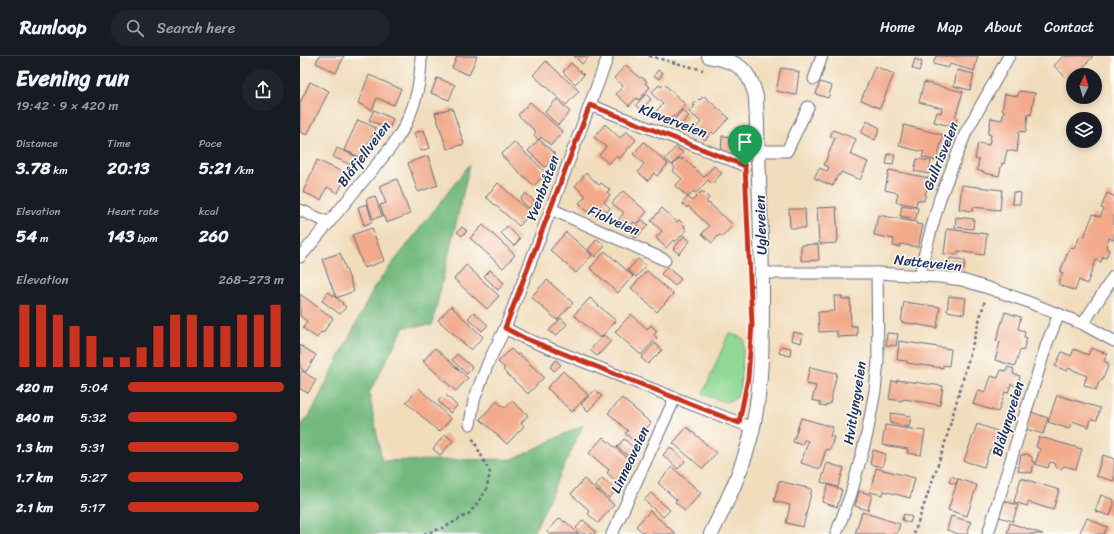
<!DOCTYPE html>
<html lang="en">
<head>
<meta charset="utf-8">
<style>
  :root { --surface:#171b24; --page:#20242c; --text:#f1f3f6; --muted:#9ea1a6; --line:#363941; --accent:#c8321e }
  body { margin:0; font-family:Sriracha,sans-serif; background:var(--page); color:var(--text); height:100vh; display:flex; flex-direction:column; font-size:15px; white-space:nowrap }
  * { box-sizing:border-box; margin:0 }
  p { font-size:13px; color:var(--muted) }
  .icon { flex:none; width:22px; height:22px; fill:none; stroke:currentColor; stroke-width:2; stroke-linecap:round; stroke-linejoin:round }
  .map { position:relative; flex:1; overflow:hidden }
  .side { display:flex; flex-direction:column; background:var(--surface); width:300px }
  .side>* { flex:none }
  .needle { width:26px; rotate:5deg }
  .tools { position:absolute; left:766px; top:12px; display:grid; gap:8px }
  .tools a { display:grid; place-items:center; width:36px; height:36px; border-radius:50%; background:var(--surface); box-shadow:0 2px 6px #0003; font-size:20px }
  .pin { position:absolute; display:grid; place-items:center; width:34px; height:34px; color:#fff; margin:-41px -17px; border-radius:50% 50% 50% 0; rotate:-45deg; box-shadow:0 0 4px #0007 }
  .pin .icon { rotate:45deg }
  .round { display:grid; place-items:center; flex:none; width:42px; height:42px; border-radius:21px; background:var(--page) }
  .overview { display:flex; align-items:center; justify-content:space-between; height:68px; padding:0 16px }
  h1 { font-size:22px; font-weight:700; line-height:30px }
  .figures { display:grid; grid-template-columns:repeat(3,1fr); gap:6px; height:68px; padding:4px 16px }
  .figures div { display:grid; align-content:center }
  .figures b { font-size:17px; font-weight:700 }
  .figures small { font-size:11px; font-weight:400 }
  .figures p { font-size:11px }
  .chart { height:112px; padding:8px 16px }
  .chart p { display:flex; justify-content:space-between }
  .chart svg { width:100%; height:72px; margin-top:4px; stroke:var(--accent); stroke-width:6 }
  ul { padding:0 16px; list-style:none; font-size:13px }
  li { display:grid; grid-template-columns:64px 48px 1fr; align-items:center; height:30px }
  li i { height:10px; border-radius:5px; background:var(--accent) }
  header { display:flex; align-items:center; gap:24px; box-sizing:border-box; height:56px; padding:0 20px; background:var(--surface); border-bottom:1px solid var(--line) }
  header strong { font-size:19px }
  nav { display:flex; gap:22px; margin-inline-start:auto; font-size:14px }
  .search { width:280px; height:36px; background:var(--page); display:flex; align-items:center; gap:10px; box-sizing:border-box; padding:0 14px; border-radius:22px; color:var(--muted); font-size:15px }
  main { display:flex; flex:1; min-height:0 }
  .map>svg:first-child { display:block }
  .green { fill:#8fd994; stroke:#558479 }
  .forest { fill:#73b97e; stroke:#47746e }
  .building { fill:#f2aa8b }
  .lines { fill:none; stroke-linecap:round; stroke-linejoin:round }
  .minor-casing { stroke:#666c7f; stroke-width:13 }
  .tertiary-casing { stroke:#666c7f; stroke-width:16 }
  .path { stroke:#666c7f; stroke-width:2.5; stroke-dasharray:3 3; stroke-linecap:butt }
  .minor { stroke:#fff; stroke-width:11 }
  .tertiary { stroke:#fff; stroke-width:14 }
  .route-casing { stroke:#fff; stroke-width:8 }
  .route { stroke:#c8321e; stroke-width:5 }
  .labels { text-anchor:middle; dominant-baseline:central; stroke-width:3; stroke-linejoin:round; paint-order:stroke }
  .street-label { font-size:14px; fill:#1b2f5e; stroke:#fdfcf7 }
</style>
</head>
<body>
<header>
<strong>Runloop</strong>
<div class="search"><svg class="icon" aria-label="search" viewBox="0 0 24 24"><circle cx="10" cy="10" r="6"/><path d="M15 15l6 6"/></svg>Search here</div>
<nav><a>Home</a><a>Map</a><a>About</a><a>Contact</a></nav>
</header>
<main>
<section class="side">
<div class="overview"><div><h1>Evening run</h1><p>19:42 · 9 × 420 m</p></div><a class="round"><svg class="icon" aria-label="share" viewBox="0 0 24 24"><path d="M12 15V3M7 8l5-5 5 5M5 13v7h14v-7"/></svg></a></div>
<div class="figures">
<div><p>Distance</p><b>3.78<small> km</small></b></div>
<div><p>Time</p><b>20:13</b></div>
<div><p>Pace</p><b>5:21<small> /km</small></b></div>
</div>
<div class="figures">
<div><p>Elevation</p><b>54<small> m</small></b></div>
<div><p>Heart rate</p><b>143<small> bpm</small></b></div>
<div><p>kcal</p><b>260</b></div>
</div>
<div class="chart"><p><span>Elevation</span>268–273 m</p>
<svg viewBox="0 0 160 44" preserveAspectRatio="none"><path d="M5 44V6M15 44V6M25 44V12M35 44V19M45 44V25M55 44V38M65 44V38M75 44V32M85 44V19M95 44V12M105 44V12M115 44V19M125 44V19M135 44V12M145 44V12M155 44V6"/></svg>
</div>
<ul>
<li><b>420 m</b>5:04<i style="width:100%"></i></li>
<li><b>840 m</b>5:32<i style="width:70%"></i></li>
<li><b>1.3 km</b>5:31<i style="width:71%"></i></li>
<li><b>1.7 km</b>5:27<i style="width:74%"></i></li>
<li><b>2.1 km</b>5:17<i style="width:84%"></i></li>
</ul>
</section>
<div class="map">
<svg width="814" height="478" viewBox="0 0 814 478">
  <rect width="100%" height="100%" fill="#fdfcf7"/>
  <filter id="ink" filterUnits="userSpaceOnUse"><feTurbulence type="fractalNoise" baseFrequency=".025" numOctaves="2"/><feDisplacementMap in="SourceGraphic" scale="8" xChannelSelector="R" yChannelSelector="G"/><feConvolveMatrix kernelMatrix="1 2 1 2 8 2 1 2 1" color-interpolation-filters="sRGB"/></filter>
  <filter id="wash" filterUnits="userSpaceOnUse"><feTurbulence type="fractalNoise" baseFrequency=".012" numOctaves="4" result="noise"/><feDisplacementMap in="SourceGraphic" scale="16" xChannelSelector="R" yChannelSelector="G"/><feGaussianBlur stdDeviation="0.9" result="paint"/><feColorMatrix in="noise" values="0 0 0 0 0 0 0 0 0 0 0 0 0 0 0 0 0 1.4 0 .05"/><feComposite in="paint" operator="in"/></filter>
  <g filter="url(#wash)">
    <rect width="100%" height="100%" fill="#f1ddbc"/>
    <path class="green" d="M429,277l15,6 -4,57 -15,6 -22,-8z"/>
    <path class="forest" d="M170,108l-38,161 -28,2 -35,66 13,68 132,-2 69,-34 -50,109h-233v-109l9,-8 66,-131z"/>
    <g id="blocks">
      <g class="building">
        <path d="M19,0h25l-8,17 -20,-10z"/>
        <path d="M157,0h20l-8,19 -17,-7z"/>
        <path d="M274,0h15l-7,8z"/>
        <path d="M636,0h42l-4,15 -24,-7 -2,4 -15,-4z"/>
        <path d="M763,0h30l-16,19h-4v4l-2,3 -17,-16z"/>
        <path d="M615,3l7,3 -3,9 -7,-3z"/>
        <path d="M246,5l33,30 -13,14 -33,-30z"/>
        <path d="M271,7l13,12 -9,9 -12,-12z"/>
        <path d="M326,9l14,13 1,-1 6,4 -2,2 5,4 -11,13 -3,-2 -7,8 -13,-12 7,-8 -9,-8z"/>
        <path d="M575,10l19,8 -14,34 -19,-8z"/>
        <path d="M481,12l14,2v1l4,1 -3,23 -20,-4z"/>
        <path d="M358,14l5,3 -4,6 -5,-3z"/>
        <path d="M657,14l17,4 -4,16 -16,-4z"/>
        <path d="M69,19l32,14 -7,16 -17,-7 -5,12 -14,-7z"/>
        <path d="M137,22l18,7 -6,15 -18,-7z"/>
        <path d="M10,26l19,9 -22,44 -7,-3v-29z"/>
        <path d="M520,26l12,4 -4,12 -12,-4z"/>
        <path d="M624,26l39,10 -8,25 2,1 -2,9 -21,-5 3,-10 4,1 1,-5 -23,-6z"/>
        <path d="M364,28l22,21 -12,12 -1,-1 -6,7 -10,-10 1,-1 -2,-1 7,-7 -10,-9 1,-1 -2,-2 7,-7 2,2z"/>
        <path d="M719,35l16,2 -4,22 -3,-1 -2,18 -7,-1 -2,21 -10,-2 -3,14 -2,-1 -3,13 -15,-3v-1l-7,-2 2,-10 -4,-1 3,-16 11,2 2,-10 -3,-1 3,-16 11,2 2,-10h-2l3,-16 13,2z"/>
        <path d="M346,38l5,5 -10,11 -5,-5z"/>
        <path d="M404,40l25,22 -15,16 -2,-2 -7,8 -11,-10 7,-8 -12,-10 6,-6 -2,-1 6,-6 1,1z"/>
        <path d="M257,43l13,13 -12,13 -13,-13z"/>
        <path d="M230,46l33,30 -12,13 -10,-8 -3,3 -4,-5 2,-3 -18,-17z"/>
        <path d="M152,52l12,36 -17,5 -12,-36z"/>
        <path d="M74,54l19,9 -4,10 -20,-9z"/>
        <path d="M382,54l7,6 -11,12 -6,-5z"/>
        <path d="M58,64l18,8 -14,30 -18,-8z"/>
        <path d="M567,65l13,7 -5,12 -14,-7z"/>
        <path d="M305,68l15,14 6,-7 10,9 -17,19 -3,-3 -7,8 -10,-9 7,-8 -12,-10z"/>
        <path d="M604,69l39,10 -6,26 -15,-4 2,-5 -25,-6z"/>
        <path d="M124,74l6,18 -10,3 -6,-18z"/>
        <path d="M533,74l23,9 -6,15 18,8 -8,18 -19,-8 -1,3h-2l-5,11 -19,-8 5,-10 8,3 2,-4 -5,-2 11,-27 -5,-2z"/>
        <path d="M422,80l16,1 -1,18 -16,-1z"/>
        <path d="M239,83l17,16 -11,12 -17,-16z"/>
        <path d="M214,86l32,31 -12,13 -33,-31z"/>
        <path d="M344,86l24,22 -11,12 -3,-3 -6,8 -10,-9 6,-8 -11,-10z"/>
        <path d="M376,91l7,6 -11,12 -7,-6z"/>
        <path d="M37,92l20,9 -4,9 -20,-9z"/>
        <path d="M588,98l7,1 -2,10 -7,-1z"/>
        <path d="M128,100l10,29 -20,7 -10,-29z"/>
        <path d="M379,102l3,2 1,-2 21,19 10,-11 8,7 -10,11 -4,-4 -12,13 -2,-2 -6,6 -13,-11 7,-7 -9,-8 2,-3 -2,-3z"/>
        <path d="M617,103l14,2 -2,13 -15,-3z"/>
        <path d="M17,104l30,14 -9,19 -11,-6 -6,13 -18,-8z"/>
        <path d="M589,114l40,8 -5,23 -7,-1 -1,6 -20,-4 2,-9 -13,-3z"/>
        <path d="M286,117l13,12 2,-2 9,7 -3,2 3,3 -6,7 6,6 -9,11 -7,-6 5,-5 -3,-3 -7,8 -10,-10 7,-7 -11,-10z"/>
        <path d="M97,123l13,35 -24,9 -6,-18 6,-2 -7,-17z"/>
        <path d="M198,127l33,30 -12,13 -33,-29z"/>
        <path d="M662,129l40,5 -2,20 -27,-3v4l-14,-2z"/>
        <path d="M323,135l24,21 -11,12 -2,-2 -7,8 -10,-9 7,-8 -12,-10z"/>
        <path d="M402,135l7,7 -3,4 2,2 1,-1 24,22 -11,12 -3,-2 -7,8 -10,-9 7,-8 -21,-20 -1,2 -5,-5 6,-6 4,4z"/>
        <path d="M713,136l8,1 -1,11h-8z"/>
        <path d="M226,137l9,9 -6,6 -9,-9z"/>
        <path d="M807,137l7,3v44l-5,-2 -3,9h1l-1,1 3,2 -3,8 -3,-1 -2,5 -5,-2 -9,24 -8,-4 -4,11 -17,-7 5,-11 -3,-1 10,-25 4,2 6,-13 4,1 9,-23 7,3 4,-8 -3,-1z"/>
        <path d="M75,140l7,20 -9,3 -7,-20z"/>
        <path d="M67,148l5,18 -8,3 -6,-18z"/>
        <path d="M602,149l16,3 -2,11 -16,-3z"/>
        <path d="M536,151l2,34h-2v2l-16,1v-2h-1l-2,-34z"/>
        <path d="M362,152l15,14 2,-2 6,6 -1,1 3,3 -12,12 -2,-2 -7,8 -10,-10 6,-7 -11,-10z"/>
        <path d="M489,153h16l1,19h-16z"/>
        <path d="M578,159l39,7 -1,2 7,1 -5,22 -18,-3v3l-7,-1 1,-7 -20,-4z"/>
        <path d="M656,161l18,2 -1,10 -18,-2z"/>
        <path d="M342,164l6,5 -12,13 -6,-5z"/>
        <path d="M183,169l32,30 -12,13 -33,-30z"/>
        <path d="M207,170l13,13 -6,7 -13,-13z"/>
        <path d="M162,171l5,4 -5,5 -5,-4z"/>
        <path d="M72,172l12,33 -20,7 -12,-33z"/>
        <path d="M647,173l40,5 -3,21 -26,-4 -1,4 -13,-1z"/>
        <path d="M266,176l26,23 -16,18 -26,-23z"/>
        <path d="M384,180l6,5 -11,13 -6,-5z"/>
        <path d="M297,183l8,7 -10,11 -7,-7z"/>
        <path d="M518,188l1,16 -18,1v-16z"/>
        <path d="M305,195l28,25 -15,17 -28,-25z"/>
        <path d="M40,197l14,38 -18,7 -14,-39z"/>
        <path d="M650,202l15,2 -1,10 -15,-2z"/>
        <path d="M338,203l8,7 -10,11 -8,-7z"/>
        <path d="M166,209l33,31 -12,13 -33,-30z"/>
        <path d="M367,211l14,12 -6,7 -14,-12z"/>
        <path d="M190,214l14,13 -6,7 -14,-14z"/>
        <path d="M347,215l26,23 -16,18 -26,-24z"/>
        <path d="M247,224l26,23 -16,17 -26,-23z"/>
        <path d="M28,236l15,11 -1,1 4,3 -6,7 -18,-13z"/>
        <path d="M0,238l33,24 -10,15 -2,-1 -4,6 -14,-10 4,-7 -7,-5z"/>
        <path d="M534,240h8v3h8l1,27h6v10l-20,1v-6l-18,1 -1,-20 17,-1z"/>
        <path d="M649,240l17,2 -2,16 -17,-3z"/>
        <path d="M290,242l26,23 -16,17 -26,-23z"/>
        <path d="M604,246l36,5 -3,21 -36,-6z"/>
        <path d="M151,250l32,31 -12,13 -33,-30z"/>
        <path d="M174,256l14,13 -6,6 -14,-13z"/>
        <path d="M705,256l16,5 -3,12 7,2 -1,6 3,1 -4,13 -3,-1 -5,16 -20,-6 5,-18 -4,-1z"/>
        <path d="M331,258l16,15 4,-4 6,6 -3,4 3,3 -16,17 -26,-23z"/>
        <path d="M261,262l6,6 -11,12 -7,-5z"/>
        <path d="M493,276l10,2 -2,9 -10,-3z"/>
        <path d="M587,277l11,1 -2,12 -10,-1z"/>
        <path d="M304,279l7,6 -14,15 -7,-6z"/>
        <path d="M599,285l52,8 -2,17 -6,-1v3l-36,-5v-2l-10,-1z"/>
        <path d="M355,287l7,7 -14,14 -7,-6z"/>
        <path d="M0,289l16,10 -10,17 -6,-4z"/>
        <path d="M481,290l10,2 -1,8 -11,-3z"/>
        <path d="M135,292l33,30 -12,13 -33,-30z"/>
        <path d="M791,292l16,6 -3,7 5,3 -7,17 -2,-1 -4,10 -12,-5 3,-9 -18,-8 -2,3 -12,-5 7,-14 9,4 3,-7 14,6z"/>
        <path d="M211,293l6,6 2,-1 25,23 -16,17 -25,-24 2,-2 -7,-6z"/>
        <path d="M157,298l15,13 -5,7 -15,-14z"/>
        <path d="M256,304l5,5 -7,6 -4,-4z"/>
        <path d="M510,311l27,6 -7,31h-4v2l-6,-1v-3l-8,-2 4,-14 -10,-2z"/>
        <path d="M708,311l6,2 -1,5 7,2 -3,10 -6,-2 -3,9 -3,-1 -7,20 -25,-8 5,-14 8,2 5,-16 7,2 3,-8 5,1z"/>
        <path d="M2,315l14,9 -8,13 -8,-4v-15z"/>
        <path d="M263,315l25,24 -16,17 -25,-24z"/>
        <path d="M597,324l46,6 -3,19 -37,-6 -1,2 -13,-2 3,-18 5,1z"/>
        <path d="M119,332l32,31 -12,13 -33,-30z"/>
        <path d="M295,334l7,6 -14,15 -7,-7z"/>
        <path d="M145,338l12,12 -7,7 -12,-12z"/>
        <path d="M757,339l43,13 -3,12 -6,-1 -2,8 -17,-6 -3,8 -21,-7z"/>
        <path d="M322,342l29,25 -16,19 -10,-9 3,-2 -20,-18z"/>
        <path d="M197,345l8,7 7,-7 16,14 -7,8 3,3 -17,18 -27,-25z"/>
        <path d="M731,356l17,6 -5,16 -17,-5z"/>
        <path d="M591,357l20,3 -2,11 -19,-4z"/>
        <path d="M501,362l32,9 -3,9 4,1 -4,13 -4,-1 -6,20 -19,-6 7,-22 -4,-1 -2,5 -9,-3z"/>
        <path d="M677,368l20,7 -3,7 4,2 -4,11 -4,-2 -6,18 -20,-6z"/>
        <path d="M585,369l40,6 -4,24 -14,-2 1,-4 -26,-4z"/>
        <path d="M387,371l29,26 -13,16 -30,-26z"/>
        <path d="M145,378l8,7 -13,14 -7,-6z"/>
        <path d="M303,381l30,26 -16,19 -10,-9 2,-3 -20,-17z"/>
        <path d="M739,381l4,2 1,-1 38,11 -6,20 -12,-3 -3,3 -5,-2 -1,-4 -5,-1 -2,6 -13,-4 5,-15 -4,-2z"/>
        <path d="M324,383l13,12 -6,7 -14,-11z"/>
        <path d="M370,391l15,14 -7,8 -15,-14z"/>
        <path d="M573,394l13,4 -4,13 -12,-3z"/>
        <path d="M727,398l5,3v4l2,1 -2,11 -14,-2 3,-16z"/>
        <path d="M803,399l11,4v22l-18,-5z"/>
        <path d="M527,407l17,5 -6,19 -17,-5z"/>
        <path d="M372,411l29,26 -16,18 -10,-9 2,-2 -19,-17z"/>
        <path d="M576,412l39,10 -5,20 -26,-7 -1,4 -13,-3z"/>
        <path d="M651,420l7,3 -2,5 -7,-2z"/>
        <path d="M302,422l14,12 -7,8 -14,-12z"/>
        <path d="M721,422l38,12 -6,20 -25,-8 -1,4 -13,-4z"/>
        <path d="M284,423l30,26 -16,18 -10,-9 2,-3 -19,-17z"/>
        <path d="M658,423l19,6 -10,31 -19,-6z"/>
        <path d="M479,425l33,8 -9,38 -17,-4 4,-18 -16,-4z"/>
        <path d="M528,429l14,5 -5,17 -15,-5z"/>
        <path d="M559,435l13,4 -4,15 -13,-4z"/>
        <path d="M351,437l19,17 -7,7 -19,-17z"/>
        <path d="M801,439l13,5v5l-4,11 -15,-5z"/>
        <path d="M704,445l14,4 -5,16 -14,-4z"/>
        <path d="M350,455l26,23h-31l-9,-8z"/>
        <path d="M562,456l38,12 -3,10h-42z"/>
        <path d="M604,458l8,3 -2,6 -8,-3z"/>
        <path d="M651,460l20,6 -4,12h-8l-12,-4z"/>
        <path d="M260,462l4,4 1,-1 14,13h-30l-2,-2z"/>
        <path d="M787,462l20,9 -3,7h-25z"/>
        <path d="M283,464l13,12 -2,2h-12l-6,-6z"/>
        <path d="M710,467l33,11h-36z"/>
      </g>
    </g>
  </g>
  <g filter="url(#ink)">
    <use href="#blocks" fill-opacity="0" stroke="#666c7f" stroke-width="1"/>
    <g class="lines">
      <defs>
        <g id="minor">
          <path d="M514,23l8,-23"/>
          <path d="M290,49l141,55 14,6"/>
          <path d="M458,95h29l21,-44"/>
          <path d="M251,153l114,51"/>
          <path d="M0,154l29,13"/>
          <path d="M0,201c23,-27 46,-55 68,-82 14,-17 30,-34 39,-54 10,-21 14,-42 14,-65"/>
          <path d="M462,217h115l63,4 22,3 26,8 35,12 60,24 31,17"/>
          <path d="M621,219l1,-12 18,-65 26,-66 43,-76"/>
          <path d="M783,268l31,-48"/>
          <path d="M205,272l46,-119 56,-150"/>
          <path d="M170,368l4,-24 14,-37 17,-35 19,10 151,60 78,30"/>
          <path d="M312,478l63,-136"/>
          <path d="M536,478l15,-40 16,-60 8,-43 3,-30 -1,-88"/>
          <path d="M688,478l59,-191 12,-29"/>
        </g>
        <path id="tertiary" d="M409,0c28,5 40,12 47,41 2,67 6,133 6,200 0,44 0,87 -9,130 -8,37 -25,73 -42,107"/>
      </defs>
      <use href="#minor" class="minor-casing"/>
      <use href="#tertiary" class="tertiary-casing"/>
      <g class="path">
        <path d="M349,0l54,14"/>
        <path d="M124,478l21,-7 25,-14 16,-22 4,-18 -19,-38"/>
        <path d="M614,478l29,-84 42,-150"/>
      </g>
      <use href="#minor" class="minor"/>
      <use href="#tertiary" class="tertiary"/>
    </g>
  </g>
  <g class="lines" filter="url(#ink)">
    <defs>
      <path id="route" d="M290,49l155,61 7,158 -4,54 -9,45 -215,-85 -19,-10z"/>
    </defs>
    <use href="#route" class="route-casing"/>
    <use href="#route" class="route"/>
  </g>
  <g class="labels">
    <g class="street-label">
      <text transform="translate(373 65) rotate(21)">Kløverveien</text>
      <text transform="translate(64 98) rotate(-53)">Blåfjellveien</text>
      <text transform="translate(641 100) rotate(-68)">Gullrisveien</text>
      <text transform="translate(243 132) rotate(-69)">Yvenbråten</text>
      <text transform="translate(314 165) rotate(24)">Fiolveien</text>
      <text transform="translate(461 169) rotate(-92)">Ugleveien</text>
      <text transform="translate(628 207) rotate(6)">Nøtteveien</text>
      <text transform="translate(555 347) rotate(-81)">Hvitlyngveien</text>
      <text transform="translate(708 363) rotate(-73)">Blålyngveien</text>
      <text transform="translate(330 404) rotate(-65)">Linneaveien</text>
    </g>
  </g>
</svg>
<div class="tools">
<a><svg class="needle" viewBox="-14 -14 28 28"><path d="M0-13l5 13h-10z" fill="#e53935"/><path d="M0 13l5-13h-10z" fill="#9ea1a6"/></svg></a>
<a><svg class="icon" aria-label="layers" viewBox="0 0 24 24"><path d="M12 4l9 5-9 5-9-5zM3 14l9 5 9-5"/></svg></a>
</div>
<div class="pin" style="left:445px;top:110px;background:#1e9e55"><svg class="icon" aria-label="arrive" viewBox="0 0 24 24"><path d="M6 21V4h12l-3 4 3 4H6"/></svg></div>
</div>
</main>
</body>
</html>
